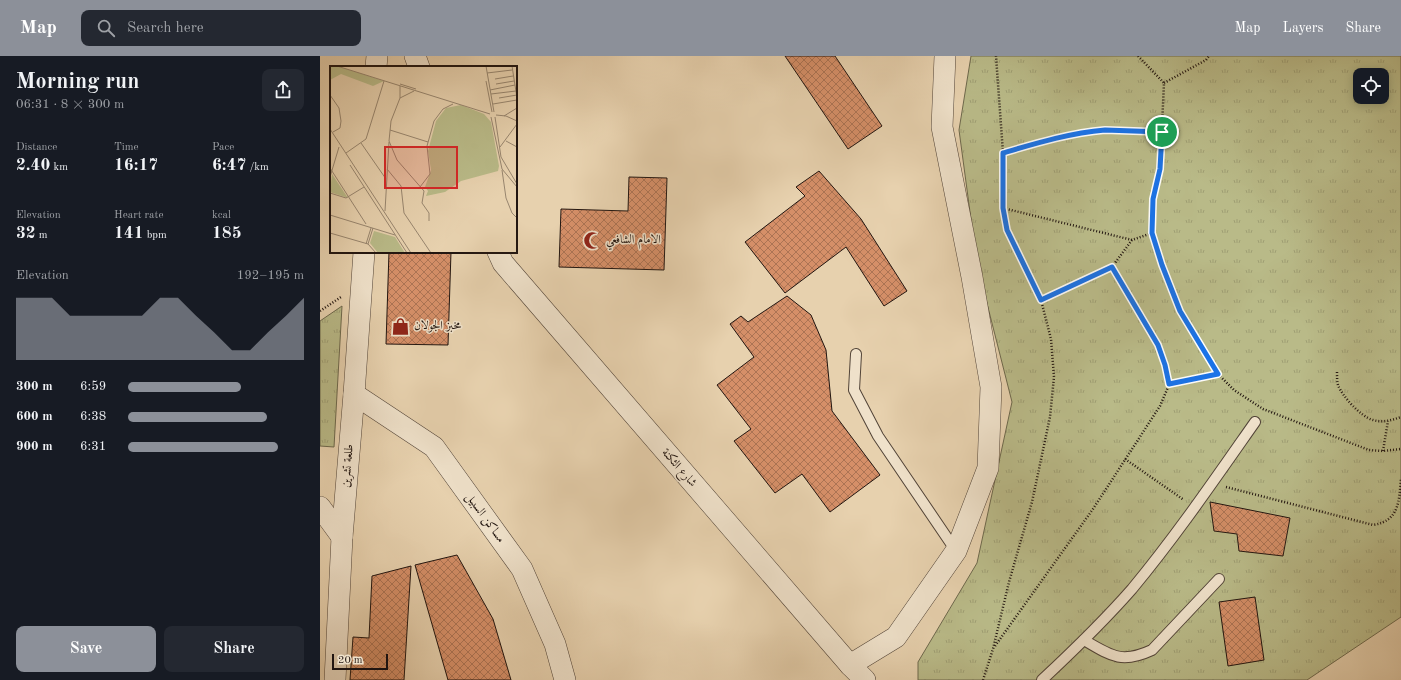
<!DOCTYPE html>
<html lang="en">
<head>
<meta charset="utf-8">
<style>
  :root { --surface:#171b24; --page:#242831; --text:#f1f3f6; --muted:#9ea1a6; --accent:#8c9099 }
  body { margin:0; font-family:"Old Standard TT",Amiri,serif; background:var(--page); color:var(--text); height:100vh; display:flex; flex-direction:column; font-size:15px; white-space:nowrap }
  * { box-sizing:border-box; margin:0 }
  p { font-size:13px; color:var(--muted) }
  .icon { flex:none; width:22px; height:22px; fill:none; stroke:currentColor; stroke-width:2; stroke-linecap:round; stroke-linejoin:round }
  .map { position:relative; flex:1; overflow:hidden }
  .side { display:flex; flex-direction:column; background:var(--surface); width:320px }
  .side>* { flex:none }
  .buttons { position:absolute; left:1033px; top:12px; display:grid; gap:8px }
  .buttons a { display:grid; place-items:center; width:36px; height:36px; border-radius:8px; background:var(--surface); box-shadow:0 2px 10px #0003; font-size:20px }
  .scale { position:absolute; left:12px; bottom:10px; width:56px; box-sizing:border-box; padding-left:4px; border:2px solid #211510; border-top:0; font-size:11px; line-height:14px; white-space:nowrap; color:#211510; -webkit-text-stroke:3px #efe1ca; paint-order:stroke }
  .pin { position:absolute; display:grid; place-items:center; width:34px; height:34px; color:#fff; margin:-17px; border:2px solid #fff; border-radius:50%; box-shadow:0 1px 4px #0007 }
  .round { display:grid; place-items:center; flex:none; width:42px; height:42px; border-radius:8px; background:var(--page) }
  .summary { display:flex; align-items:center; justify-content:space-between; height:68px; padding:0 16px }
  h1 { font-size:22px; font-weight:600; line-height:30px }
  .figures { display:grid; grid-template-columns:repeat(3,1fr); gap:6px; height:68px; padding:4px 16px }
  .figures div { display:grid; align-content:center }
  .figures b { font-size:17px; font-weight:600 }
  .figures small { font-size:11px; font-weight:400 }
  .figures p { font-size:11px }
  .chart { height:112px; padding:8px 16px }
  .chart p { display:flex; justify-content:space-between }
  .chart svg { width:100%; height:72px; margin-top:4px; fill:var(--accent); opacity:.7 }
  .action { display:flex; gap:8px; margin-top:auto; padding:8px 16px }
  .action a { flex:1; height:46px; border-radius:8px; background:var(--accent); color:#fff; font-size:16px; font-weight:600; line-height:46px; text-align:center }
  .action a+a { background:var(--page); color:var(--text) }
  ul { padding:0 16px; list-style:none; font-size:13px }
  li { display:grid; grid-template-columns:64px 48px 1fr; align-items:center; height:30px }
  li i { height:10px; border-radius:5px; background:var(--accent) }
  header { display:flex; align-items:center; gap:24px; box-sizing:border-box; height:56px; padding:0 20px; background:var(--accent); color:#fff }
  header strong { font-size:19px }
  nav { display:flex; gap:22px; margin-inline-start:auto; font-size:14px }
  .search { width:280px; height:36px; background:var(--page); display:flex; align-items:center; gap:10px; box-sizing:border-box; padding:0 14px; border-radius:8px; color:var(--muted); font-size:15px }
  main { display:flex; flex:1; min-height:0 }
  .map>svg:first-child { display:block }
  .grass { fill:url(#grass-tufts); stroke:#6d684c; fill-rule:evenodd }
  .building { fill:url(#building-cross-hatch); stroke:#211510 }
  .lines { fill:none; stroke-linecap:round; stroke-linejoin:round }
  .service-casing { stroke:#524438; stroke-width:12 }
  .minor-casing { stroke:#524438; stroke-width:22 }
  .path { stroke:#211510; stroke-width:2.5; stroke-dasharray:1 2; stroke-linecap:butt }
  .service { stroke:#efe1ca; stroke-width:10 }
  .minor { stroke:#efe1ca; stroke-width:21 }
  .route-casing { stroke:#fff; stroke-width:8 }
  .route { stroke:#1a73e8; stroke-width:5 }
  .labels { text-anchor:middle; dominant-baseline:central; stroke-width:3; stroke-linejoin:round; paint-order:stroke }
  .poi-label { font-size:12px; fill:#211510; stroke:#efe1ca; text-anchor:start }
  .street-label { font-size:12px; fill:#211510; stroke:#efe1ca }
  .inset-road { fill:none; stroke:#98866f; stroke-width:1 }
  .view { fill:#d62828; fill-opacity:0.15; stroke:#d62828; stroke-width:2 }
  .inset-edge { fill:none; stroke:#211510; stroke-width:2 }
</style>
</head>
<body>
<header>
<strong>Map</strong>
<div class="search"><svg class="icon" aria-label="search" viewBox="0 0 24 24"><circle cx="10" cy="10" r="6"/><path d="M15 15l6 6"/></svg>Search here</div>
<nav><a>Map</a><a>Layers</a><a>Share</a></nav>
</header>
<main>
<section class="side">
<div class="summary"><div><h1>Morning run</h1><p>06:31 · 8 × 300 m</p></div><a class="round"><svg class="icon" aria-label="share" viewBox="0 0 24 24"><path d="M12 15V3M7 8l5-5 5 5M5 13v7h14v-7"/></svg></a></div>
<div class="figures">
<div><p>Distance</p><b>2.40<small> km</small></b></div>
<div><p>Time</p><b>16:17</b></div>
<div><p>Pace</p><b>6:47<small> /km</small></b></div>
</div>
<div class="figures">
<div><p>Elevation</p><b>32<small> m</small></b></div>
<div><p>Heart rate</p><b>141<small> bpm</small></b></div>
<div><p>kcal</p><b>185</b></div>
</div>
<div class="chart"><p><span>Elevation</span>192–195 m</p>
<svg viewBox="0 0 160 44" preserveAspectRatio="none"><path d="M0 44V6L10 6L20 6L30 17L40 17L50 17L60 17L70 17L80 6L90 6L100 17L110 27L120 38L130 38L140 27L150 17L160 6V44z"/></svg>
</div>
<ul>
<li><b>300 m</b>6:59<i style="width:64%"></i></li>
<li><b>600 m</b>6:38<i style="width:79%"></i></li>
<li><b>900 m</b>6:31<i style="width:85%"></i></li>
</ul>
<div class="action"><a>Save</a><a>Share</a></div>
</section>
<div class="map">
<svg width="1081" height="624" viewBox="0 0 1081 624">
  <defs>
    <pattern id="grass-tufts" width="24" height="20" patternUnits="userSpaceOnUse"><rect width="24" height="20" fill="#b9ba88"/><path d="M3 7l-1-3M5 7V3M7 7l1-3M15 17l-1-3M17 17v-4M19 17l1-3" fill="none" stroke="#9f9f74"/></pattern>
    <pattern id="building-cross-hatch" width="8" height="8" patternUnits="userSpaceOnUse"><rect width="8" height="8" fill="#d58f68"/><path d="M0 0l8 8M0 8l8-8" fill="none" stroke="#ac7454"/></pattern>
  </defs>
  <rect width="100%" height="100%" fill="#e7d1ae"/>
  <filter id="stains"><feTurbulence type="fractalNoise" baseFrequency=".005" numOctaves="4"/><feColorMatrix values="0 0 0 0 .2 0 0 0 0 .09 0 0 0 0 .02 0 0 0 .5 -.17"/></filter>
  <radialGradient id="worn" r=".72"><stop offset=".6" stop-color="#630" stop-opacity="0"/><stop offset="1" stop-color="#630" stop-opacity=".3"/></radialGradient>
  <g class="grass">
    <path d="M651,0h430v561l-94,63h-389v-18l59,-99 35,-161 -35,-138 -18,-134zM1040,19h22v22h-22z"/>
    <path d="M22,250l-8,141 -14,-1v-125z"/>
  </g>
  <g class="building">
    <path d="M465,0h50l47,70 -34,23z"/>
    <path d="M499,115l42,48 46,72 -23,15 -38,-59 -61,46 -40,-51 60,-46 -9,-9z"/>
    <path d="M309,121l38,1 -3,92 -105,-3 2,-58 67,2z"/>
    <path d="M69,196h62l-3,93 -62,-1z"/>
    <path d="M467,240l24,19 15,35 6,61 48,64 -50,37 -28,-38 -27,19 -41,-52 17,-12 -34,-44 37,-28 -24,-33 11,-8 7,6z"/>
    <path d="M890,446l80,16 -7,38 -44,-5 -2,-17 -23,-3z"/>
    <path d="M137,499l36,64 18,61h-63l-33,-115z"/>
    <path d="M91,510l-7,114h-54l3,-43 16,1 3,-62z"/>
    <path d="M935,541l9,63 -36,6 -9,-64z"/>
  </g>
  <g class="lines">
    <defs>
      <g id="service">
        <path d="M536,298l-2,36 24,46 78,115"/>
        <path d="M764,584c27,16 38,24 68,10l67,-71"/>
        <path d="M722,624c31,-29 62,-59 90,-91 44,-53 83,-110 123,-167"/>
      </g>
      <g id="minor">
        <path d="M95,0l4,11"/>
        <path d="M56,11l1,-11"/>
        <path d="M178,196l5,11 347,402 15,15"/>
        <path d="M34,338l80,53 88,122 33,75 10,36"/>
        <path d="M0,451l22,30"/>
        <path d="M530,609l46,-28 60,-86 32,-83 3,-81 -19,-110 -30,-150 3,-71"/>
        <path d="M15,624l7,-143 12,-143 10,-142"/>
      </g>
    </defs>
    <use href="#service" class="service-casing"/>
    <use href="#minor" class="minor-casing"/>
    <g class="path">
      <path d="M818,0l26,27 -4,86 -7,30 -1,34 10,32 18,46 38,63 16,16 29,19 106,41 14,1 18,-2"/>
      <path d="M844,27l42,-23 3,-4"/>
      <path d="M683,97c27,-8 55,-18 83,-21 25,-3 51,-1 76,0"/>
      <path d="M683,152l129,32"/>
      <path d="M721,244l71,-33 20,-27 20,-7"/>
      <path d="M0,255l21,-14"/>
      <path d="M1017,316c0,5 0,9 1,13 4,11 23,32 35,35 10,3 19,0 28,-3"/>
      <path d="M849,329l49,-11"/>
      <path d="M1063,395l5,-30"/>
      <path d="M805,403l59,41"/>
      <path d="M906,431l147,38c27,-4 26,-25 28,-47"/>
      <path d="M675,590l98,-137 67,-103 9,-21 -4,-20 -7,-20 -46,-78"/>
      <path d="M663,624l10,-31 16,-67 23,-80 18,-85 4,-40 -3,-38 -10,-39 -34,-70 -4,-22v-55l-7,-97"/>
    </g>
    <use href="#service" class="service"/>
    <use href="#minor" class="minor"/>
  </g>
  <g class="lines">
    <defs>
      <path id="route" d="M785,74l57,2 -2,37 -7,30 -1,34 10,32 18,46 38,63 -49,10 -4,-19 -7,-20 -46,-78 -71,33 -34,-70 -4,-22v-55c34,-10 67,-20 102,-23z"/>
    </defs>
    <use href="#route" class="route-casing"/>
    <use href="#route" class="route"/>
  </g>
  <defs>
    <symbol id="mosque-bare" viewBox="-9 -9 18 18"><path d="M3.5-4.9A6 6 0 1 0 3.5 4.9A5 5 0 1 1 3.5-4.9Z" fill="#8f2418" stroke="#efe1ca" stroke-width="2.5" paint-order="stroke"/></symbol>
    <symbol id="shop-bare" viewBox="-9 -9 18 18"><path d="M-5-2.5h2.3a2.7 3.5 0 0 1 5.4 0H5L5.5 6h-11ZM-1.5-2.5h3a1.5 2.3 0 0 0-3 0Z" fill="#8f2418" stroke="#efe1ca" stroke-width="2.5" paint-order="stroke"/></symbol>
  </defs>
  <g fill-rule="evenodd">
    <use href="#mosque-bare" x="260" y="172" width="25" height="25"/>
    <use href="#shop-bare" x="68" y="258" width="25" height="25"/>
  </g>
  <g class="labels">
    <g class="poi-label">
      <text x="286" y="184">الامام الشافعي</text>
      <text x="94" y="270">مخبز الجولان</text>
    </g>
    <g class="street-label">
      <text transform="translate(28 410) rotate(-85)">طلعة تشرين</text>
      <text transform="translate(359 412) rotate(49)">شارع الثكنة</text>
      <text transform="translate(165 462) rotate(54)">مساكن السبيل</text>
    </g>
  </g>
  <g transform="translate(10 10)">
    <rect width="187" height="187" fill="#e7d1ae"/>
    <path d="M0,0h7l47,15 -11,5 -32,-12 -11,6zM131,39l23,9 7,8 8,44 -1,5 -37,10 -16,11 -19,4 2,-5 -3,-4 6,-17 -3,-19 8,-30 10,-13zM2,108l16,24 -18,-6zM44,165l21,6 10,16h-27l-8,-10z" fill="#b9ba88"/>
    <path class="inset-road" d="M7,0l153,48M156,0l8,46M182,0l5,32M157,7l25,-3M165,13l18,-3M156,15l6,31M70,18l16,5M166,18l18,-3M70,20v12l-9,23 -2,20 8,19 27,31 -2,12 7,10v8M160,24l25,-5M161,28l25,-3M0,29l9,13 2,13 -1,7 -7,4M70,32l14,-7M169,32l18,-3M163,38l24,-4M166,49l10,1 11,5M174,50l13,-8M161,51l11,52 15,18M165,51l6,40 16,27M0,63l81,124M60,64l38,12M176,75l11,6M31,77l25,36M170,81l17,-23M16,87l20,-14 18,-58M20,99l57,88M0,102l36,56M57,103l14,17 3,27 27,40M172,104l4,28 6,15 5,5M0,111l9,-30M90,121l10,-13 -3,-28 7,-25 9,-12 10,-5M0,127l16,5 18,-11M55,145l4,-69M0,149l65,20M0,167l38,11 8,9M36,178l5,-16M38,178l5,-16"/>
    <path class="view" d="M55,81h72v41h-72z"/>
    <rect width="187" height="187" class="inset-edge"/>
  </g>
  <rect width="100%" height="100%" filter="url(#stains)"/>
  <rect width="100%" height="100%" fill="url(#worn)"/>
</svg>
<div class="buttons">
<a><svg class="icon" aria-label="locate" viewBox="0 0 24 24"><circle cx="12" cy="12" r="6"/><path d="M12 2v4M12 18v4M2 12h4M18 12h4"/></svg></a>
</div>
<div class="scale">20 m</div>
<div class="pin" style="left:842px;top:76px;background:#1e9e55"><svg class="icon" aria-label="arrive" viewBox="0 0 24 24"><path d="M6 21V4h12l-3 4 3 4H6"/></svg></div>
</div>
</main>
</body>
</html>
